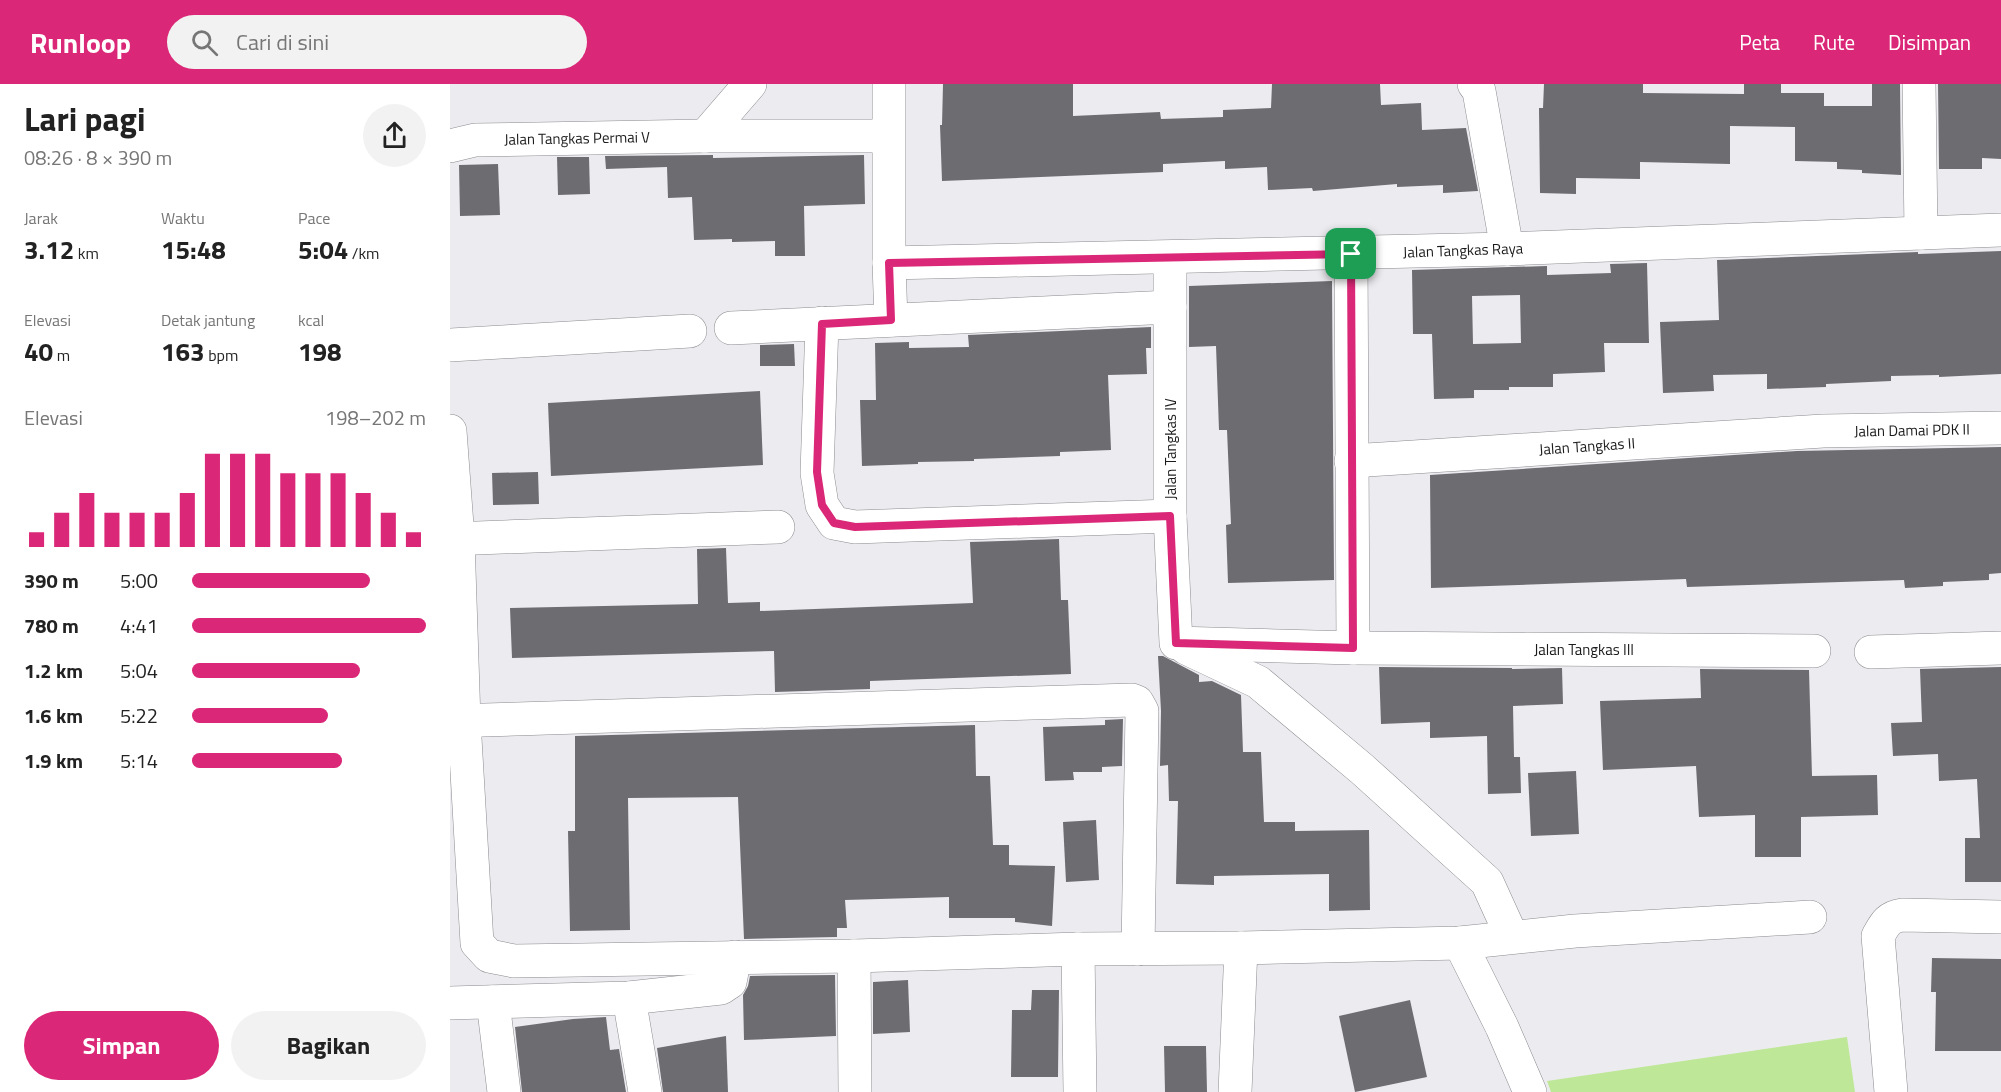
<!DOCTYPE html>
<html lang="id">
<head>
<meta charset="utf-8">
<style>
  :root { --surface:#fff; --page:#f2f2f2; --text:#222; --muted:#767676; --accent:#db2777 }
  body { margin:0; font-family:"Titillium Web",sans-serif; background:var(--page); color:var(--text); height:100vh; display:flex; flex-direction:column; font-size:22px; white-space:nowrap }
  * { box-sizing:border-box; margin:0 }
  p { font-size:20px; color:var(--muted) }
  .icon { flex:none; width:33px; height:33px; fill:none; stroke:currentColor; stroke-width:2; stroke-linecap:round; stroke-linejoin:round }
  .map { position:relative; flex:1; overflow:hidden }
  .panel { display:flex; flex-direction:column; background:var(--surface); width:450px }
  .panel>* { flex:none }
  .pin { position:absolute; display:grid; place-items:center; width:51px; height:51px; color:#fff; margin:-26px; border-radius:12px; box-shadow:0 3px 9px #0006 }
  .round { display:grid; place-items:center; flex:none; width:63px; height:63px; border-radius:32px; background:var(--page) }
  .overview { display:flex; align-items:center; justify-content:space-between; height:102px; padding:0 24px }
  h1 { font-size:33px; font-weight:700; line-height:45px }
  .figures { display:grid; grid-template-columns:repeat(3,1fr); gap:9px; height:102px; padding:6px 24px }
  .figures div { display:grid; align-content:center }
  .figures b { font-size:26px; font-weight:700 }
  .figures small { font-size:16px; font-weight:400 }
  .figures p { font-size:16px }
  .chart { height:168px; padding:12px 24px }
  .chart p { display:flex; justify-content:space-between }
  .chart svg { width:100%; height:108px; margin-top:6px; stroke:var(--accent); stroke-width:6 }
  .action { display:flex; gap:12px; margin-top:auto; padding:12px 24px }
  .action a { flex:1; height:69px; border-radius:36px; background:var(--accent); color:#fff; font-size:24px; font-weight:700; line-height:69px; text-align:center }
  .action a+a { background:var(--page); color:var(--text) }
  ul { padding:0 24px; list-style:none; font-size:20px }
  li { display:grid; grid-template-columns:96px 72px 1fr; align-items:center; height:45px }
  li i { height:15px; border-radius:8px; background:var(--accent) }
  header { display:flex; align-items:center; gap:36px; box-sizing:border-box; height:84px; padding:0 30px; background:var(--accent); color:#fff }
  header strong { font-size:28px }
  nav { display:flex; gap:33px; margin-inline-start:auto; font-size:21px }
  .search { width:420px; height:54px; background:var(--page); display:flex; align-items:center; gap:15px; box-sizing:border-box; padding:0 21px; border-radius:33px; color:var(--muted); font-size:22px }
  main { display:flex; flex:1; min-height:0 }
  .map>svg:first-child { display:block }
  .green { fill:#bee797 }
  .building { fill:#6d6d71; fill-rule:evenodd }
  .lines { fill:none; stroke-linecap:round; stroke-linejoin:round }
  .minor-casing { stroke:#8b8a8f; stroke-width:34 }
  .minor { stroke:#fff; stroke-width:33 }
  .route-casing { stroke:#fff; stroke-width:12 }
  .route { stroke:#db2777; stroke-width:8 }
  .labels { text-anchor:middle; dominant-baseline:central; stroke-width:4.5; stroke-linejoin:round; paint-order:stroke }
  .street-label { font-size:15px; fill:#1b1b1d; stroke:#fff }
</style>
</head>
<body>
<header>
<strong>Runloop</strong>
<div class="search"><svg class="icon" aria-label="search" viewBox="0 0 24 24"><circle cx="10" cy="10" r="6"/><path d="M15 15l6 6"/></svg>Cari di sini</div>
<nav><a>Peta</a><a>Rute</a><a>Disimpan</a></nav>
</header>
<main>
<section class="panel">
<div class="overview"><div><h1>Lari pagi</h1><p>08:26 · 8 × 390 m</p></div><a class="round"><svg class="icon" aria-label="share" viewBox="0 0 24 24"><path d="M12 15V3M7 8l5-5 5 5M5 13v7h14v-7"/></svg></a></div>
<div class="figures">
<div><p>Jarak</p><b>3.12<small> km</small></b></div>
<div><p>Waktu</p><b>15:48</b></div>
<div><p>Pace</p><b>5:04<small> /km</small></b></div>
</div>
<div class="figures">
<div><p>Elevasi</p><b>40<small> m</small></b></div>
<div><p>Detak jantung</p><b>163<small> bpm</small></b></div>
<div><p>kcal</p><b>198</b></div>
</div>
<div class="chart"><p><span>Elevasi</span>198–202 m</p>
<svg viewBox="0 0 160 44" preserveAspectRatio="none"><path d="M5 44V38M15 44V30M25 44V22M35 44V30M45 44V30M55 44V30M65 44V22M75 44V6M85 44V6M95 44V6M105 44V14M115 44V14M125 44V14M135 44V22M145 44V30M155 44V38"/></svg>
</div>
<ul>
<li><b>390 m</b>5:00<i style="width:76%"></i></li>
<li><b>780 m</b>4:41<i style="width:100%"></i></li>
<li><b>1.2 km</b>5:04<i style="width:72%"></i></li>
<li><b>1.6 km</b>5:22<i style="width:58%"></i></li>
<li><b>1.9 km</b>5:14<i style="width:64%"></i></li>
</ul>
<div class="action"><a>Simpan</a><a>Bagikan</a></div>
</section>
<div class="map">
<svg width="1551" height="1008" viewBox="0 0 1551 1008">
  <rect width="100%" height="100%" fill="#ececf0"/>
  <path class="green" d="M1397,953l8,55h-304l-4,-11z"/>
  <g class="building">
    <path d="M493,0h130v32l87,-4 1,7 62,-2v-7l48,-2 1,-24h108l1,21 40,-2 1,27 44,-2 12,63 -35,2v-8l-46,2v-3l-84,7 -1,-3 -44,2 -1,-23 -42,2v-8l-62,3v8l-221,9 -2,-56h2z"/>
    <path d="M1094,0h99v9l101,1v-10h37v9h43v13h48v-22h28l1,91 -39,-2v-3l-25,-1v-7l-42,-1v-34l-65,-1v38l-90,-2v17l-64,-1v16l-36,-1 -1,-85h4z"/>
    <path d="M1488,0h63v75l-19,-1v11h-43z"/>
    <path d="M263,71v3l151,-3 1,49 -61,2 1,50h-30v-15l-43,1v-3l-38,1 -2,-43 -24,1 -1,-31 -61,2 -1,-13z"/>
    <path d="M107,73h32l1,37 -32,1z"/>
    <path d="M48,80l2,51 -40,1 -1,-51z"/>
    <path d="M1551,167v123l-62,3v-2l-48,1v5l-65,3v3l-59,2v-15l-54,1 1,16 -51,2 -3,-71 59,-2 -2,-60 201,-8v2z"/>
    <path d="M1197,179l2,80h-45l1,29 -52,2v13h-44v3h-35v8l-40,1 -2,-65h-19l-1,-64 135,-4v9l64,-2 -1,-9zM1070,211l1,48 -48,1 -1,-48z"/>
    <path d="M882,197l2,299 -106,3 -2,-58 5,-1 -4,-94h-8l-3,-84 -27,1v-61z"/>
    <path d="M701,243v21h-5l1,26 -39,1 3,75 -51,2v4l-86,3v2l-56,1v2l-56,2 -2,-66h16l-1,-57 34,-1v6l60,-1 -1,-12z"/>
    <path d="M344,260l1,22h-35v-21z"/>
    <path d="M310,307l3,74 -212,11 -3,-73z"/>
    <path d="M1551,363v126l-12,1v6l-46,2v4l-38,2 -1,-8 -217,7 -1,-8 -255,9 -1,-113 367,-24z"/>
    <path d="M88,388l1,32 -46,1 -1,-32z"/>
    <path d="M609,455l2,61h7l3,74 -201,7v8l-95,3 -1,-41 -262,7 -2,-50 188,-4 -1,-55 29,-1 2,55 32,-1v9l213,-8 -3,-61z"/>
    <path d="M708,572h5l36,19v7l13,-1 29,14 2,57h18l3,70h31v9l74,-1 1,80 -41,1v-37l-115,2v9l-38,-1 2,-83h-9l-1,-36 -8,1 1,-55z"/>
    <path d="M929,583l133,1v1l50,-1 1,36 -50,2 1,51h6l1,36 -33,1 -1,-58 -57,2v-16l-49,2z"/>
    <path d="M1551,583v215h-36v-44h15l-3,-59 -38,2 -1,-27 -45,2 -2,-33 31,-1 -2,-53z"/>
    <path d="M1250,585l109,1 3,106 65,-1 1,40 -77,2v40h-46v-42l-56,2 -3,-51 -93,4 -3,-69 101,-3z"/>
    <path d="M673,635l-1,47 -20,1v5h-29l1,8 -29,1 -2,-54 62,-2v-5z"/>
    <path d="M525,641l1,51h14l3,69h16v20l46,1 -3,60 -37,-4v-4h-66v-21l-104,3 2,28h-10v9l-93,2 -6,-142 -110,1 2,132 -60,1 -2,-100h7v-95z"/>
    <path d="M1126,687l3,63 -48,2 -3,-63z"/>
    <path d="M646,736l3,60 -33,2 -3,-60z"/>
    <path d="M1482,874l69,1v92h-66l1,-59h-5z"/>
    <path d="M385,891l1,61 -92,4 -1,-45 5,-9 2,-10z"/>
    <path d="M458,896l2,52 -37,2v-52z"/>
    <path d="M582,906h27l-1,87h-47l1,-67h19z"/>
    <path d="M960,916l17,77 -72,15 -16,-76z"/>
    <path d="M156,933l4,33 9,-1 7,43h-104l-7,-65 58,-8z"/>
    <path d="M276,952l2,56h-65l-6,-44z"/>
    <path d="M714,962h42l1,46h-42z"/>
  </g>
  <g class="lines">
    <defs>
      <g id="minor">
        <path d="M439,0v179l2,57"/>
        <path d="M1024,0l5,7 28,158"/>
        <path d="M1469,0l2,149"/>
        <path d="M255,52l45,-52"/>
        <path d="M0,62l25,-6 230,-4h183"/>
        <path d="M901,170l2,394"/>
        <path d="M720,174v258l6,127 177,5 461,3"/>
        <path d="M439,179l618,-14 494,-19"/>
        <path d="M372,239l-5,150 5,32 12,18 21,4 315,-11"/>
        <path d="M281,244l439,-21"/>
        <path d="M0,261l240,-14"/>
        <path d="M0,347l8,108 6,182 13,222 12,13 25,5 340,-5 224,-7 163,-1 219,-5 115,-12 235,-14"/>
        <path d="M901,377l472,-30 178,-3"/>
        <path d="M0,455l328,-12"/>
        <path d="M736,564l72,34 104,87 125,113 25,55"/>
        <path d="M1421,568l130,-4"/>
        <path d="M0,637l682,-21 5,2 5,9 -4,238"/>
        <path d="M1010,859l42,84 28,65"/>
        <path d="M628,865l2,143"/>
        <path d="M404,872l1,136"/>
        <path d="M179,914l16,94"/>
        <path d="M43,918l11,90"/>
        <path d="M0,919l179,-5 92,-10 9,-6 5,-25"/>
        <path d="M785,1008l6,-144"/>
        <path d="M1441,1008l-13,-156c7,-12 10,-19 24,-21l99,2"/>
      </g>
    </defs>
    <use href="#minor" class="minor-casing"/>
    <use href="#minor" class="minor"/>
  </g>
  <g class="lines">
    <defs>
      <path id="route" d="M901,170l2,394 -177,-5 -6,-127 -315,11 -21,-4 -12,-18 -5,-33 5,-148 69,-4 -2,-57z"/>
    </defs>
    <use href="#route" class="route-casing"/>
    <use href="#route" class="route"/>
  </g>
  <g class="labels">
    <g class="street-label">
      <text transform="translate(127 54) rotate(-1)">Jalan Tangkas Permai V</text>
      <text transform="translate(1013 166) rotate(-2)">Jalan Tangkas Raya</text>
      <text transform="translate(1462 346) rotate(-1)">Jalan Damai PDK II</text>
      <text transform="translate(1137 362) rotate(-4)">Jalan Tangkas II</text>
      <text transform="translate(720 365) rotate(-90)">Jalan Tangkas IV</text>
      <text x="1134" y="565">Jalan Tangkas III</text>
    </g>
  </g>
</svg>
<div class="pin" style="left:901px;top:170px;background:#1e9e55"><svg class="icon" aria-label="arrive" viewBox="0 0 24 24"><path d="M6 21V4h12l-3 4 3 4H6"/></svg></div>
</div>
</main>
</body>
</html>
